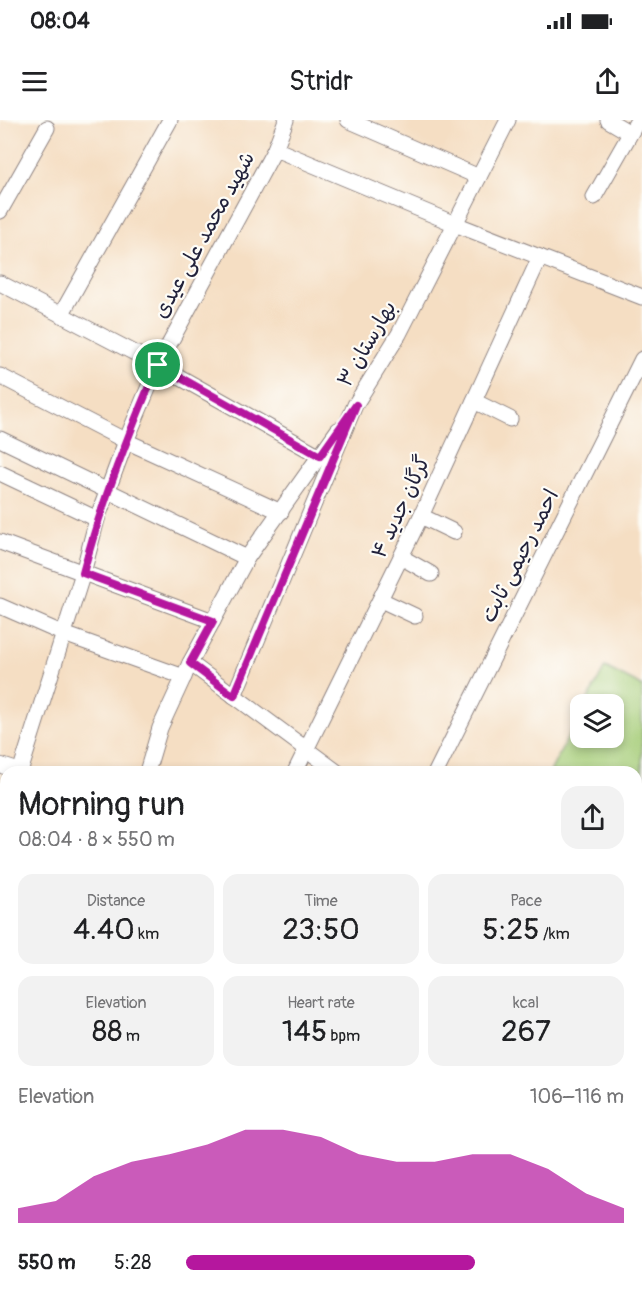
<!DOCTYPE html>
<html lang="en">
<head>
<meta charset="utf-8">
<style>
  :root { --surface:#fff; --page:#f2f2f2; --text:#202124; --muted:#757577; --accent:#b5179e }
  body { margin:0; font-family:Pangolin,"Playpen Sans Arabic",sans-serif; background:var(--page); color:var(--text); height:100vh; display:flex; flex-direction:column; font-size:22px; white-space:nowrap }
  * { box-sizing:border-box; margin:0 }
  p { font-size:20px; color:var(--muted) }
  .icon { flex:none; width:33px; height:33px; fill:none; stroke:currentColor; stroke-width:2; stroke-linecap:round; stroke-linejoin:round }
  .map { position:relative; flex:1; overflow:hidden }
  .panel { position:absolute; left:0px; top:646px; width:642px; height:532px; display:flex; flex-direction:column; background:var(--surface); border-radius:18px 18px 0 0; box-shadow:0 3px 9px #0003 }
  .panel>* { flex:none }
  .fabs { position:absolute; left:570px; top:574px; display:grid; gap:12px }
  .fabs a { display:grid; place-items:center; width:54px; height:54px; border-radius:12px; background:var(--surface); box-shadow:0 3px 9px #0003; font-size:30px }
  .pin { position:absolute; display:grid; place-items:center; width:51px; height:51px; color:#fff; margin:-26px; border:3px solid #fff; border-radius:50%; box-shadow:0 2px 6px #0007 }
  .round { display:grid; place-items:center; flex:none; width:63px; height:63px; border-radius:18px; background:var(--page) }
  .overview { display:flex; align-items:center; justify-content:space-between; height:102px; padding:0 18px }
  h1 { font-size:33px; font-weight:600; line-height:45px }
  .stats { display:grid; grid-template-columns:repeat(3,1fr); gap:9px; height:102px; padding:6px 18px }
  .stats div { display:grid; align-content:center; border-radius:15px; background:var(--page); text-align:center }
  .stats b { font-size:30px; font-weight:600 }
  .stats small { font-size:16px; font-weight:400 }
  .stats p { font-size:16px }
  .chart { height:168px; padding:12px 18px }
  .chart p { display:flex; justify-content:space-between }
  .chart svg { width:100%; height:108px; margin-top:6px; fill:var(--accent); opacity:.7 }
  ul { padding:0 18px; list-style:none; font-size:20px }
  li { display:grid; grid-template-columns:96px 72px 1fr; align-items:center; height:45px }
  li i { height:15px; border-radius:8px; background:var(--accent) }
  .status { display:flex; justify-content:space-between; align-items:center; height:42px; padding:0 30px; background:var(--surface); direction:ltr }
  .status svg { height:16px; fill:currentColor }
  header { display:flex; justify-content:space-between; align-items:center; height:78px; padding:0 18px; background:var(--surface); font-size:27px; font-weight:600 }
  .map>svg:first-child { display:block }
  .green { fill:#a4cc77; stroke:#637759; stroke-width:1.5 }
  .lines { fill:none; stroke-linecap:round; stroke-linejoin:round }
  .street-casing { stroke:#8c807f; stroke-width:17 }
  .secondary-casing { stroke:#8c807f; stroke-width:23 }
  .primary-casing { stroke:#8c807f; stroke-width:25 }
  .street { stroke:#fff; stroke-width:15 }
  .secondary { stroke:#fff; stroke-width:21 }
  .primary { stroke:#fff; stroke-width:22 }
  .route-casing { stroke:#fff; stroke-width:12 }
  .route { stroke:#b5179e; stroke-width:8 }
  .labels { text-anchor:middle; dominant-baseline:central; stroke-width:4.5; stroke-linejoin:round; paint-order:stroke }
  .street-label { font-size:21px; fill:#22223b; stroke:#fdfcf7 }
</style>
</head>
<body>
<div class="status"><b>08:04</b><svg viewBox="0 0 49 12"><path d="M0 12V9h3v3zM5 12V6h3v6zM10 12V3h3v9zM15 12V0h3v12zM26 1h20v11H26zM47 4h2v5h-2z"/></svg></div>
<header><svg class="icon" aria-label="menu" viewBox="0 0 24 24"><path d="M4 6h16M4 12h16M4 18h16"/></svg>Stridr<svg class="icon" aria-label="share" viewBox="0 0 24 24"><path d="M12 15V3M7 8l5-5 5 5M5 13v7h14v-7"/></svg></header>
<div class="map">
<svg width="642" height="1178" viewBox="0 0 642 1178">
  <rect width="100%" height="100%" fill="#fdfcf7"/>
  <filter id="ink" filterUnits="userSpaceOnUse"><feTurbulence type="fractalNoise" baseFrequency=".0167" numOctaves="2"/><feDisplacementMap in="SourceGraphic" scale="12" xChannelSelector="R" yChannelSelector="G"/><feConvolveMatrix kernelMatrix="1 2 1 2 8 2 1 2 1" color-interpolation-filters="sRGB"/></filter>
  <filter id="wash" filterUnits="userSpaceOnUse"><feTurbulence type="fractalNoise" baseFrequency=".008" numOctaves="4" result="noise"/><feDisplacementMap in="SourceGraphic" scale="24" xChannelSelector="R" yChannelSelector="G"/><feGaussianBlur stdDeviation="1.35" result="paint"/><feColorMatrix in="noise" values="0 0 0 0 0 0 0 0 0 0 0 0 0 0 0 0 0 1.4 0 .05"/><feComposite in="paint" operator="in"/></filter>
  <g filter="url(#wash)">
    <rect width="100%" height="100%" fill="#f5dec3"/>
    <path class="green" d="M605,547l37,19v169l-6,11v-94h-86l30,-58v24h34v-33h-29z"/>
  </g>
  <g filter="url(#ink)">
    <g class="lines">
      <defs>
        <g id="street">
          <path d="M348,0l131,57"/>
          <path d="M608,0l22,13"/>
          <path d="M275,29l180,75 187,73"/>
          <path d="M594,77l44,-77"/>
          <path d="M0,91l47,-83"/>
          <path d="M0,163l158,82 162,91"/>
          <path d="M61,195l109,-195"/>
          <path d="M0,256l126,65 155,71"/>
          <path d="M474,281l36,18"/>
          <path d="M0,319l247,119"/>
          <path d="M0,353l97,46"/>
          <path d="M421,396l33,16"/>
          <path d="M0,422l213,79"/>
          <path d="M401,437l30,17"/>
          <path d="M381,480l34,16"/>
          <path d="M0,486l64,28 120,43"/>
          <path d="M190,543l147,109"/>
          <path d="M234,576l121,-291 44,-71 109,-214"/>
          <path d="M0,645l22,7"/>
          <path d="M20,652l63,-199 14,-54 29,-78 32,-76 117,-216 11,-29"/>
          <path d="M147,652l13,-44 30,-65 57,-105 91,-128"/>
          <path d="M295,652l126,-256 119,-259"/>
          <path d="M436,652l206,-413"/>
          <path d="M0,719l6,-20"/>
          <path d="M0,746h6"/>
          <path d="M0,863l6,-10"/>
          <path d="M636,885l6,5"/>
          <path d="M636,1001l6,4"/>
          <path d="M0,1086l6,1"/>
          <path d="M0,1159l4,-18h2"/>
          <path d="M160,1173l13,5"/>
          <path d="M89,1178l2,-5"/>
          <path d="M266,1178l3,-5"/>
        </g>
        <g id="secondary">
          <path d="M0,931l6,4"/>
          <path d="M386,1173l9,5"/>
        </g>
        <g id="primary">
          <path d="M636,951l6,-10"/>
          <path d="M636,986l6,-10"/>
          <path d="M493,1178l4,-5"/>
          <path d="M515,1178l3,-5"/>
        </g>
      </defs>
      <use href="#street" class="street-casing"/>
      <use href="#secondary" class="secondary-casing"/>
      <use href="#primary" class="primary-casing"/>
      <use href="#street" class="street"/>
      <use href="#secondary" class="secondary"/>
      <use href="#primary" class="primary"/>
    </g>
  </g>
  <g class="lines" filter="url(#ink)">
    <defs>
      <path id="route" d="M158,245l162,91 36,-51 -122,291 -44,-33 23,-42 -130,-48c19,-72 46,-140 75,-208z"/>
    </defs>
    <use href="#route" class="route-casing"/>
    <use href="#route" class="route"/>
  </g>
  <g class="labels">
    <g class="street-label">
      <text transform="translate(204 115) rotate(-61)">شهید محمد علی عیدی</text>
      <text transform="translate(367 224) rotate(-60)">بهارستان ۳</text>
      <text transform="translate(401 387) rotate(-65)">گرگان جدید ۴</text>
      <text transform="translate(520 436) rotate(-63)">احمد رحیمی ثابت</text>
    </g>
  </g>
</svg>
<div class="fabs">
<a><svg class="icon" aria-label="layers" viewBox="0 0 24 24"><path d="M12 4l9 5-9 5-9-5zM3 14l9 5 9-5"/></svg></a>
</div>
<div class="pin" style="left:158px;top:245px;background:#1e9e55"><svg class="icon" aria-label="arrive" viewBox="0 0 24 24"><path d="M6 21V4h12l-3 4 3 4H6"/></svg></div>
<section class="panel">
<div class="overview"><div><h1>Morning run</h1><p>08:04 · 8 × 550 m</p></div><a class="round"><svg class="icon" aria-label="share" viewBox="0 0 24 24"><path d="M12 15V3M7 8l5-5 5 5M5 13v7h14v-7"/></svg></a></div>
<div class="stats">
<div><p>Distance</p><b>4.40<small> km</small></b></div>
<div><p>Time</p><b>23:50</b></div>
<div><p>Pace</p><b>5:25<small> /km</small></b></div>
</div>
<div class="stats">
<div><p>Elevation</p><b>88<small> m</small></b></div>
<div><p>Heart rate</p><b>145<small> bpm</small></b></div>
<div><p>kcal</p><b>267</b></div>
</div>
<div class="chart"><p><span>Elevation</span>106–116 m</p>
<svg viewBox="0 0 160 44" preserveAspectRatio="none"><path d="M0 44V38L10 35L20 25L30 19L40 16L50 12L60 6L70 6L80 9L90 16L100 19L110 19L120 16L130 16L140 22L150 32L160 38V44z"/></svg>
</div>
<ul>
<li><b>550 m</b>5:28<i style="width:66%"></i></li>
</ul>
</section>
</div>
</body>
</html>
